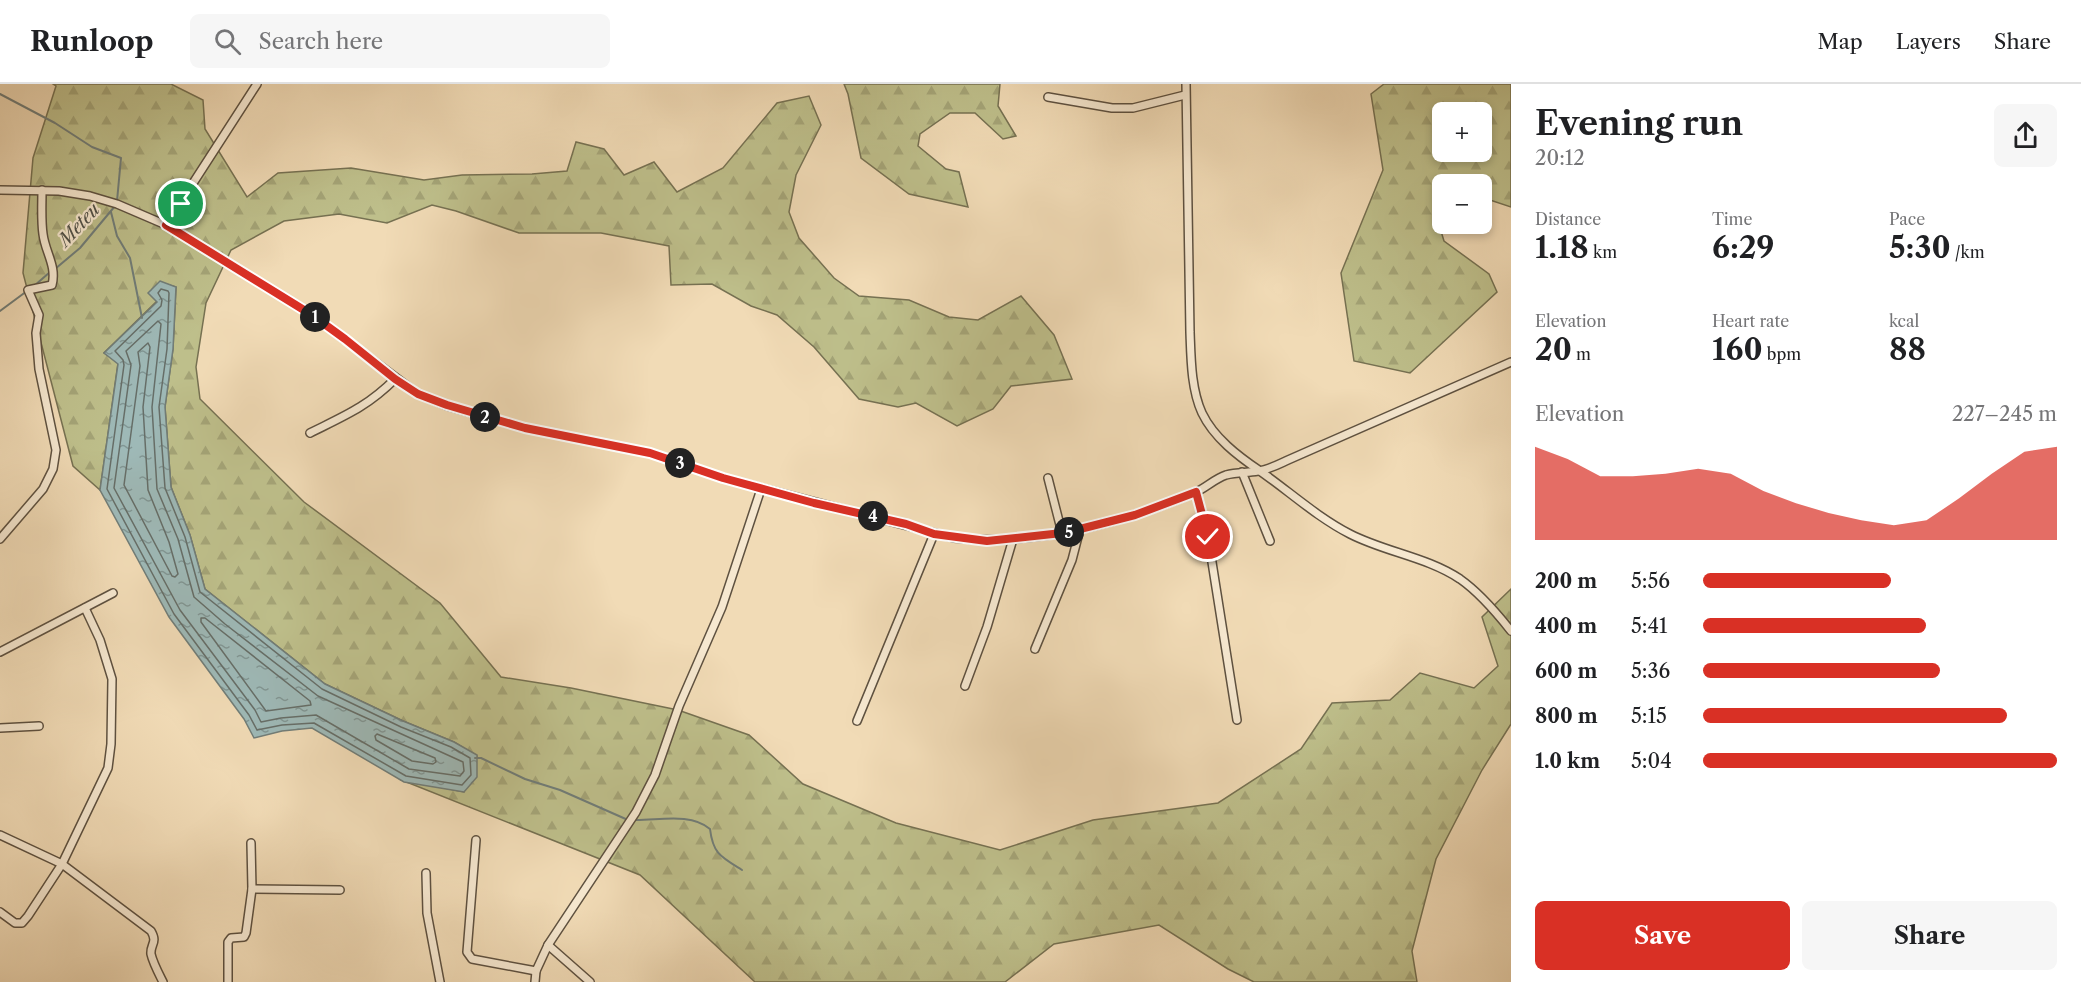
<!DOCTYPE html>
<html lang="en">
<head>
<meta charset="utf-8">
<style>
  :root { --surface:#fff; --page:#f6f6f6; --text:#202124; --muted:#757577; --line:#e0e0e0; --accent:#d93025 }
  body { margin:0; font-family:"Libre Caslon Text",serif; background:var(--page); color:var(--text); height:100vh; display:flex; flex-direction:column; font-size:22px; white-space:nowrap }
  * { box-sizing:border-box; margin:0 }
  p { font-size:20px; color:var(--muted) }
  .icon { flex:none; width:33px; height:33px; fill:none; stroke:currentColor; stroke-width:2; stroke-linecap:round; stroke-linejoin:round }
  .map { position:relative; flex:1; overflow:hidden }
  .details { display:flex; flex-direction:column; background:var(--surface); width:570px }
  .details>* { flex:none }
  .fabs { position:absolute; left:1432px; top:18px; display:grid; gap:12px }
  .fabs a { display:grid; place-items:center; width:60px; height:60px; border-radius:9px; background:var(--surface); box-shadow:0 3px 9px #0003; font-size:30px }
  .pin { position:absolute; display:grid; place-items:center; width:51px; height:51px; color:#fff; margin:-26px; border:3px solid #fff; border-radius:50%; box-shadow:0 2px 6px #0007 }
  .km { position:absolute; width:30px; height:30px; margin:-15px; border-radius:50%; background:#222; color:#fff; font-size:16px; line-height:30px; text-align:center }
  .round { display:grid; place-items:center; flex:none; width:63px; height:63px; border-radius:9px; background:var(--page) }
  .head { display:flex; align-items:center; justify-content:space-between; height:102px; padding:0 24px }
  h1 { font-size:33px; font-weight:700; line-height:45px }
  .metrics { display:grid; grid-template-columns:repeat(3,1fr); gap:9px; height:102px; padding:6px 24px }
  .metrics div { display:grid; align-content:center }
  .metrics b { font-size:30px; font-weight:700 }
  .metrics small { font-size:16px; font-weight:400 }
  .metrics p { font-size:16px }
  .chart { height:168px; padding:12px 24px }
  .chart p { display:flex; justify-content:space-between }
  .chart svg { width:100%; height:108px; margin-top:6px; fill:var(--accent); opacity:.7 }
  .button { display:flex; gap:12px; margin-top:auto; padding:12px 24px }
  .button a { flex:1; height:69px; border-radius:9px; background:var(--accent); color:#fff; font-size:24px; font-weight:700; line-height:69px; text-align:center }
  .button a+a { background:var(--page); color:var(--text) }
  ul { padding:0 24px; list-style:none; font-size:20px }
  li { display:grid; grid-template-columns:96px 72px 1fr; align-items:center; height:45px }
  li i { height:15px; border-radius:8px; background:var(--accent) }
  header { display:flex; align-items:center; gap:36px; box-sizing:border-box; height:84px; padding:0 30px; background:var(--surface); border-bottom:2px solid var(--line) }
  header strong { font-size:28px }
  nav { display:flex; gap:33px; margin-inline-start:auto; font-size:21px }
  .search { width:420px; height:54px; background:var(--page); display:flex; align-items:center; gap:15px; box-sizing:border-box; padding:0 21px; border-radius:9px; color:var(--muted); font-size:22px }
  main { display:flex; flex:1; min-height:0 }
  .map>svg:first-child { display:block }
  .forest { fill:url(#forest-firs); stroke:#767152; stroke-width:1.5; fill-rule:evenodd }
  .water { fill:url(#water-ripples); stroke:#717d78; stroke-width:1.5 }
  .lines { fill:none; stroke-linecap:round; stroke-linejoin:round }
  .shore { stroke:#666e68; stroke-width:1.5 }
  .stream { stroke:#717d78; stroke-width:2 }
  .minor-casing { stroke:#5e5140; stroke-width:10 }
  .minor { stroke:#f6e8d0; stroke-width:7 }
  .route-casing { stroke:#fff; stroke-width:12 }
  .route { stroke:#d93025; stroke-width:8 }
  .labels { text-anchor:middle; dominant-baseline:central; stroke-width:4.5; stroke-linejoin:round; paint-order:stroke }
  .water-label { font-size:18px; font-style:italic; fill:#4f5048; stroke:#f6e8d0 }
</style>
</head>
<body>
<header>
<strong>Runloop</strong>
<div class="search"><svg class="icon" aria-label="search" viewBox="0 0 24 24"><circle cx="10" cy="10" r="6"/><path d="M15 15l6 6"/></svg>Search here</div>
<nav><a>Map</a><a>Layers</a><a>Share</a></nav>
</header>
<main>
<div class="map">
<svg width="1511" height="898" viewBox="0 0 1511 898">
  <defs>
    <pattern id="forest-firs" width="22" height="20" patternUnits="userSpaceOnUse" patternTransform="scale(1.5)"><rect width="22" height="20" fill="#bebf8b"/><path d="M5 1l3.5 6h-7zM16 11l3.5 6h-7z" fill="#a4a477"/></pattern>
    <pattern id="water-ripples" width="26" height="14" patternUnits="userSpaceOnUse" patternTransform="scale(1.5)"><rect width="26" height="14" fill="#9eb9b7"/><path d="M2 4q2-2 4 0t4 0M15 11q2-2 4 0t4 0" fill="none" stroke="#819694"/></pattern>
  </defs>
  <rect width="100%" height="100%" fill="#f1dbb6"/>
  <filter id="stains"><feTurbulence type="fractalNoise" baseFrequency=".00333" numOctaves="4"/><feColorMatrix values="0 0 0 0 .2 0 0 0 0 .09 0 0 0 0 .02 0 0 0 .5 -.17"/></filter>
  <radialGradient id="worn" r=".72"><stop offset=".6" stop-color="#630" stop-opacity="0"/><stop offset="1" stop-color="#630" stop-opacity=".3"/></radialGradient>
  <g class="forest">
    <path d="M53,0h118l32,16 2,29 42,68 31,-24 73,-5 73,12 38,-5 70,-1 35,-3 9,-29 28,7 20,26 30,-13 23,30 46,-24 54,-65 32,-7 12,29 -25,50 -7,37 10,26 35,40 25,18 50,4 40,17 29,3 43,-24 33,39 18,44 -61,7 -18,23 -36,17 -41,-23 -18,4 -39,-8 -45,-52 -37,-32 -26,-9 -39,-22 -41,1 -2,-39 -68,-13h-82l-63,-22 -24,-6 -45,18 -48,-9 -55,7 -53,29 -25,53 -10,64 4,32 104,103 136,101 61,74 70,11 107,22 71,25 54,49 93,39 104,27 93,-30 125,-17 83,-54 31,-46 58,-3 30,-27 54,15 24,-22 -16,-49 29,-28v135l-29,46 -46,89 -24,92 5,31h-163l-26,-13 -69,-44 -105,19 -49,38h-250l-115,-107 -241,-96 65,13 13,-36 -23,-14 -51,-21 -78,-37 -120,-95 -15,-54 -19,-48 -6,-80 8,-58 3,-62 -16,-5 -11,11 8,8 -53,52 14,10 -18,127 -27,-24 -50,-193 10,-115 23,-72z"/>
    <path d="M844,0h156l-2,22 18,30 -13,3 -28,-26h-25l-30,21 -2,12 28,23 13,3 9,35 -59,-13 -48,-36 -13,-64z"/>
    <path d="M1384,0h127v123l-21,-7h-8v-16h-39v30l-6,4 7,23 45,33 8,18 -87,81 -56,-12 -13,-88 42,-103 -12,-76zM1482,28v40h-39v-40z"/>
  </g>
  <path class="water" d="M160,197l16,6 -3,62 -8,58 6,80 19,48 15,54 120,95 78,37 51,21 23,13v22l-13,15 -60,-10 -92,-54 -30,3 -28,7 -10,-19 -75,-102 -69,-127 18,-126 -14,-11 53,-51 -9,-9z"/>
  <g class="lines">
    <g class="shore">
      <path d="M161,205l7,2 1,2 -2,56 -8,58 6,81 20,49 15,55 122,97 79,38 50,20 19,11 1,17 -9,10 -56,-9 -92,-53 -32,2 -25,5 -8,-15 -75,-101 -67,-125 17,-124 -1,-5 -8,-9 46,-45 1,-6 -4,-7z"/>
      <path d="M158,237l3,3 -9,83 5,82 21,50 16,58 31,27 93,72 145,66 1,9 -4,5 -51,-7 -93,-54 -35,3 -20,4 -6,-12 -75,-100 -66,-122 17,-123 -5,-14z"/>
      <path d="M148,259l2,4 -7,60 5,83 21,52 9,32 -3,3 -3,-1 -48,-91 16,-119 -2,-14z"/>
      <path d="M201,534h4l105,83 1,4 -45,6 -65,-89z"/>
      <path d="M377,650l58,24 1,4 -3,2 -21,-3 -36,-21 -1,-4z"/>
    </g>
    <g class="stream">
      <path d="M0,10l55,29 37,24 29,11 -4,43"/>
      <path d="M111,128l6,24 13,22 12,60"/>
      <path d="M55,185l25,-21 35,-42"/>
      <path d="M34,202l16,-14"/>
      <path d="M0,227l27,-20"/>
      <path d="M475,674h6l44,21 35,11 68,30"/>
      <path d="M633,736c24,1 57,-8 77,9 3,25 11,28 32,41"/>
    </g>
    <defs>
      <g id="minor">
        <path d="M1186,0l4,248c1,26 1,57 12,81 12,25 36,43 58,58 30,21 57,46 90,63 35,18 77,23 110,45 20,14 36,33 51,52"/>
        <path d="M1048,13l64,11h21l52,-13"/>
        <path d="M0,106l59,1 31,5 27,8 49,21 146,90 106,79 29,12 78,22 125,25 73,25 231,60c82,8 165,-14 240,-45 12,-5 20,-14 32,-18 11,-3 21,-2 32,-4 10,-1 21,-7 30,-11l223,-98"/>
        <path d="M166,141l91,-141"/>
        <path d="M310,349c34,-17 57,-26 85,-54"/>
        <path d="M1242,388l28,69"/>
        <path d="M1048,394l14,55"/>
        <path d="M1196,408l12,45 29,183"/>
        <path d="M0,455l43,-50 10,-20 3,-19 -17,-81 -3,-36 3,-18 -11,-25 24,-5c5,-19 -7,-33 -9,-51 -2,-14 -1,-29 -1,-44"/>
        <path d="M1035,565l37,-89 8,-31"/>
        <path d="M0,568l113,-59"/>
        <path d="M965,602l22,-59 26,-88"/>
        <path d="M857,637l77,-187"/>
        <path d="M0,644l39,-2"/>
        <path d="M0,751l62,29 89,67c7,12 -1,13 0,23 2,9 8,20 12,28"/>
        <path d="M476,756l-9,112 5,7 64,12"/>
        <path d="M426,789l1,40 13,69"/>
        <path d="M252,805l88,1"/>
        <path d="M0,828l15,11h7l6,-7 34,-52 46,-96 3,-24 1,-65 -12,-39 -15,-32"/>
        <path d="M548,861l42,37"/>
        <path d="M228,898v-40l3,-4 13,-1 2,-4 6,-44 -1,-46"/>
        <path d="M535,898l1,-11 12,-26 88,-133 19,-37 24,-69 43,-99 39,-118"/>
      </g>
    </defs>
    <use href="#minor" class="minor-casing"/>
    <use href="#minor" class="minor"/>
  </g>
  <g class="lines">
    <defs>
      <path id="route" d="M181,120l-15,21 146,90 33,24 50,40 23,15 29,11 78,23 125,25 73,25 91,25 92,21 28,10 53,7 75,-8 18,-4 55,-14 61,-23 12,45"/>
    </defs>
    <use href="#route" class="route-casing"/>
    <use href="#route" class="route"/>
  </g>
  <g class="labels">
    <g class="water-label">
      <text transform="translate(79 141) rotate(-47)">Meteu</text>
    </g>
  </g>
  <rect width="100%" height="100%" filter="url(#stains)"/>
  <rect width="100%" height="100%" fill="url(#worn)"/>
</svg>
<div class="fabs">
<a>+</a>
<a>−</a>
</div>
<div class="pin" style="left:181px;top:120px;background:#1e9e55"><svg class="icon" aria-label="arrive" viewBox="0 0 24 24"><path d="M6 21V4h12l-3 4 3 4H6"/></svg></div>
<div class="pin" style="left:1208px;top:453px;background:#d93025"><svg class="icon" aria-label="check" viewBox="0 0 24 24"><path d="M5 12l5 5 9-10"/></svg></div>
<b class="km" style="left:315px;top:233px">1</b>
<b class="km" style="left:485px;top:333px">2</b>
<b class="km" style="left:680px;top:379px">3</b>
<b class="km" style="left:873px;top:432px">4</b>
<b class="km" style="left:1069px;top:448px">5</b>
</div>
<section class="details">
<div class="head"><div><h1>Evening run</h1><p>20:12</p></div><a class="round"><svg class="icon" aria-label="share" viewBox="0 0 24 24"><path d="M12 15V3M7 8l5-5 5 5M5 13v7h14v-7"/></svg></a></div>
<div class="metrics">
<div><p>Distance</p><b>1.18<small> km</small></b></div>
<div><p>Time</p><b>6:29</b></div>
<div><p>Pace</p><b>5:30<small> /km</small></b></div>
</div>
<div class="metrics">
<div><p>Elevation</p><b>20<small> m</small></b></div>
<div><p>Heart rate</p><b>160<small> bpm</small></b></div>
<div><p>kcal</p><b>88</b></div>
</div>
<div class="chart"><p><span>Elevation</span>227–245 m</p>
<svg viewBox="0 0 160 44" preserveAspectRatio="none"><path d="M0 44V6L10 11L20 18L30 18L40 17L50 15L60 17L70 24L80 29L90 33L100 36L110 38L120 36L130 27L140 17L150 8L160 6V44z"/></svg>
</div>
<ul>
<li><b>200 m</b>5:56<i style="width:53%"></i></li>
<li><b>400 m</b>5:41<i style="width:63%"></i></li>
<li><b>600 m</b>5:36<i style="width:67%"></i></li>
<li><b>800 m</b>5:15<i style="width:86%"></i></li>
<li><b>1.0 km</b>5:04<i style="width:100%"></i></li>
</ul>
<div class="button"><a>Save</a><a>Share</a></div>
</section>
</main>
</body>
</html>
